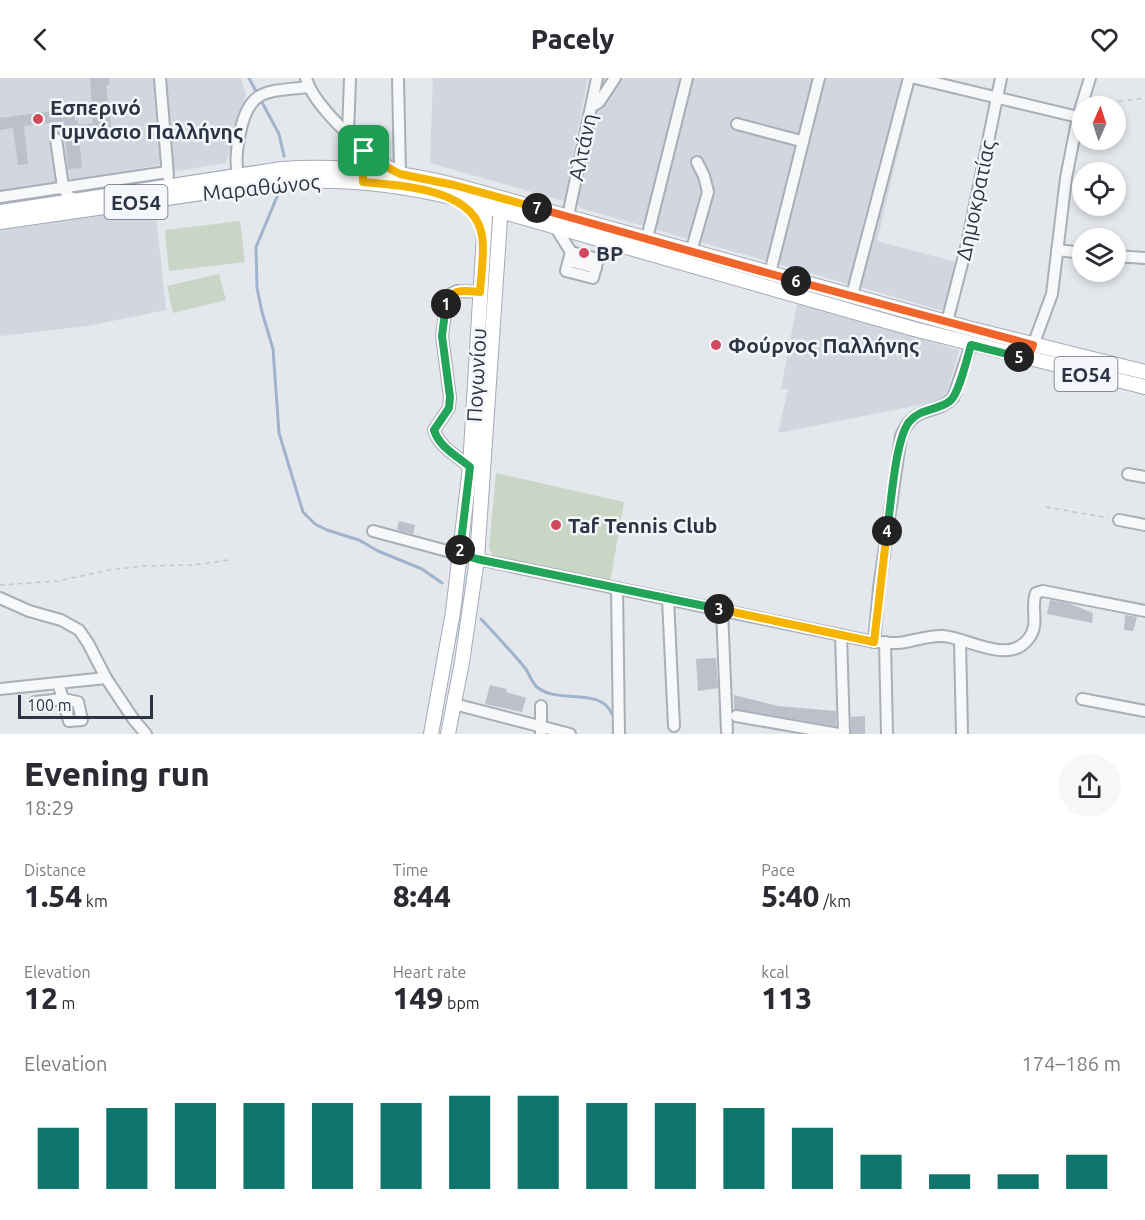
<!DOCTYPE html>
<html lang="en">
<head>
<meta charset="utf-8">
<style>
  :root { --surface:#fff; --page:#f7f7f7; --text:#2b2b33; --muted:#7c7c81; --accent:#0f766e }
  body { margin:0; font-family:Ubuntu,sans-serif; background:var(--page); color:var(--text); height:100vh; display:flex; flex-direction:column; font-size:22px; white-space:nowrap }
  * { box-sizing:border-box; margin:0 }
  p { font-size:20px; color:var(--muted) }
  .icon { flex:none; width:33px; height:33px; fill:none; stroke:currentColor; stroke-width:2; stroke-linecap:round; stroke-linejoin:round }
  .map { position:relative; height:656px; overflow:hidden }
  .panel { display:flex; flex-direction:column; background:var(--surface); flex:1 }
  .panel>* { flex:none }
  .needle { width:39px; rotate:3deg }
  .tools { position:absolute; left:1072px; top:18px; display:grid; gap:12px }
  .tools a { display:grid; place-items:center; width:54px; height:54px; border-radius:50%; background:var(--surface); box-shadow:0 3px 9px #0003; font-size:30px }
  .scale { position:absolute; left:18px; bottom:15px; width:135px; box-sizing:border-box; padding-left:6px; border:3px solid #2b3445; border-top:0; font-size:16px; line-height:21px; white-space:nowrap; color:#2b3445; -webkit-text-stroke:4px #f4f6f9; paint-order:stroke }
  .pin { position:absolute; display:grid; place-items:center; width:51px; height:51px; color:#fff; margin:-26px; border-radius:12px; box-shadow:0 3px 9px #0006 }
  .km { position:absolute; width:30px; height:30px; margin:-15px; border-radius:50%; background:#222; color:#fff; font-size:16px; line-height:30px; text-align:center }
  .round { display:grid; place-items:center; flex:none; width:63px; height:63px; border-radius:32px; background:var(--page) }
  .head { display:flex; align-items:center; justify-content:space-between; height:102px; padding:0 24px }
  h1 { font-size:33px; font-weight:800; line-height:45px }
  .metrics { display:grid; grid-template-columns:repeat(3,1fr); gap:9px; height:102px; padding:6px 24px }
  .metrics div { display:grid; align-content:center }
  .metrics b { font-size:30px; font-weight:800 }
  .metrics small { font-size:16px; font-weight:400 }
  .metrics p { font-size:16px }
  .chart { height:168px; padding:12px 24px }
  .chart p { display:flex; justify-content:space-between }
  .chart svg { width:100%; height:108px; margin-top:6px; stroke:var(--accent); stroke-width:6 }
  header { display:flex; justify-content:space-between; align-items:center; height:78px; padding:0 24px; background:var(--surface); font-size:27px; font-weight:800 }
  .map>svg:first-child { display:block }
  .built { fill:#d2d6de }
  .green { fill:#c9d6c5 }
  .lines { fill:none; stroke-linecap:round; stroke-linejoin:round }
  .stream { stroke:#9fb4cc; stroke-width:3 }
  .building { fill:#bbc0ca }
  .minor-casing { stroke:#a9aeb7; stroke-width:14 }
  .major-casing { stroke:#a3abb8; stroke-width:16 }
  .path { stroke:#c2c5cb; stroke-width:1.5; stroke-dasharray:4.5 4.5; stroke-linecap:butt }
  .minor { stroke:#f7f8fa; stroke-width:10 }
  .major { stroke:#fff; stroke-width:14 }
  .split-1-casing { stroke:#fff; stroke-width:12 }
  .split-2-casing { stroke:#fff; stroke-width:12 }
  .split-3-casing { stroke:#fff; stroke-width:12 }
  .split-4-casing { stroke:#fff; stroke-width:12 }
  .split-5-casing { stroke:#fff; stroke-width:12 }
  .split-6-casing { stroke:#fff; stroke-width:12 }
  .split-7-casing { stroke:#fff; stroke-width:12 }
  .split-8-casing { stroke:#fff; stroke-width:12 }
  .split-1 { stroke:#f5b400; stroke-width:8 }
  .split-2 { stroke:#22a559; stroke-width:8 }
  .split-3 { stroke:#22a559; stroke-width:8 }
  .split-4 { stroke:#f5b400; stroke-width:8 }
  .split-5 { stroke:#22a559; stroke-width:8 }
  .split-6 { stroke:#f0652b; stroke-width:8 }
  .split-7 { stroke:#f0652b; stroke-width:8 }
  .split-8 { stroke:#f5b400; stroke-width:8 }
  .poi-dot { fill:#d1495b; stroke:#f4f6f9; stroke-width:2 }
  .labels { text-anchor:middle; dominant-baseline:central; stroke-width:5; stroke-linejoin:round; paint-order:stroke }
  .shield { fill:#f4f6f9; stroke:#676e7b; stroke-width:1.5 }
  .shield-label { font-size:20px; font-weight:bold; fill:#2b3445 }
  .poi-label { font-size:21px; font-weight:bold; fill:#2b3445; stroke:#f4f6f9; text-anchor:start }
  .street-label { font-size:21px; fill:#2b3445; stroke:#f4f6f9 }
</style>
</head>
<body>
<header><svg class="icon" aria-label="back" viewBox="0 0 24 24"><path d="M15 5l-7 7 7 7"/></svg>Pacely<svg class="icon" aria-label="heart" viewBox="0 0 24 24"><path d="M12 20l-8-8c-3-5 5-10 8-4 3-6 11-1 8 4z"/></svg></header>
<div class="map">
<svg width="1145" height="656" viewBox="0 0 1145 656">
  <rect width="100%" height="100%" fill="#e4e7ec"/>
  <g class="built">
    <path d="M0,0h154l7,87 -161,26z"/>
    <path d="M162,0h79l5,17 -20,68 -54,9z"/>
    <path d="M433,0h155l-24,123 -134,-38z"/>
    <path d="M598,0h318l-39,163 79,21 -12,49 -364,-103 -6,-13z"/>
    <path d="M155,127l11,105 -78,16 -88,10v-107z"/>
    <path d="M797,226l162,46 -13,46 -7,5 -161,32 10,-44h-7z"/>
  </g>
  <g class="green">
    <path d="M240,143l5,41 -76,9 -4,-41z"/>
    <path d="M219,196l7,26 -53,13 -6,-27z"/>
    <path d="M496,395l128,29 -14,81 -116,-25 -5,-10z"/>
  </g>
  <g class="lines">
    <g class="stream">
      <path d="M249,0l30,56 5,22"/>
      <path d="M279,114l-23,55 1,41 5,24 11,37 6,84 24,79 12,12 12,6 32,10 19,11 44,18 20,14"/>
      <path d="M481,541c15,16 30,32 44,49 4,5 7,15 12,19 21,18 63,-1 75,27"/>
    </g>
  </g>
  <g class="building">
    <path d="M90,0h19v7h-3l6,49 -33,2 3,32 -14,1 -4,-48 -40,5 4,38 -10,1 -5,-37 -13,2v-12l74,-10 1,13 3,-1v5l15,-2z"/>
    <path d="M399,443l16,4 -2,9 -16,-4z"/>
    <path d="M1050,522l18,3 25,10 -1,10 -45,-9z"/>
    <path d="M1125,537l12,2 -4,14 -9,-1z"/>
    <path d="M716,580l2,30 -20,3 -2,-32z"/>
    <path d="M490,607l17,4 -1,3 20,6 -4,14 -37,-8z"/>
    <path d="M734,617l44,11 58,5v15l-102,-17z"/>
    <path d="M865,638v18h-14v-17z"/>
  </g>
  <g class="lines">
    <defs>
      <g id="minor">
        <path d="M160,0l8,98"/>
        <path d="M306,0c6,24 41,55 59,73l-1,25"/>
        <path d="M398,0l2,96"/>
        <path d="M915,0l163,39"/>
        <path d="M591,29l8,-5 16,-24"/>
        <path d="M737,46l64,17"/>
        <path d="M348,55l2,-55"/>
        <path d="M56,61l7,48c4,9 7,11 16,13"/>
        <path d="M238,97c-3,-15 -1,-27 2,-42 9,-46 28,-41 68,-46"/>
        <path d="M353,98l2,-23 -1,-13"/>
        <path d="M0,119l167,-25"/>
        <path d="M568,138l29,-138"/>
        <path d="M556,150l15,24 27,7"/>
        <path d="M647,160l40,-160"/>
        <path d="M1057,172l26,3"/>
        <path d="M571,174l-5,19 27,7 5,-19 22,-13"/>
        <path d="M691,174l17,-60 -4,-16 -7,-14"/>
        <path d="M1116,178l29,2"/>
        <path d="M569,183l27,7"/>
        <path d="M770,195l49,-195"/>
        <path d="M852,217l57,-217"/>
        <path d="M947,244l20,-78 34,-166"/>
        <path d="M1028,281l24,-65 14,-116 12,-61 12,-39"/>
        <path d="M470,389c-13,-11 -31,-20 -36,-37l15,-22 1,-11 -8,-61 5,-36 4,-6 6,-3 23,1"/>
        <path d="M1128,396l17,3"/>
        <path d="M1119,442l26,5"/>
        <path d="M373,453l104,28 397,83c7,0 15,1 23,1 15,-1 30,-8 46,-7 26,2 66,30 86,2 11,-14 1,-30 7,-45l7,-2 102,20"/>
        <path d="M617,510l2,146"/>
        <path d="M0,520l29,13 32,9 18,10 9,13 18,35 28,42 12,14"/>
        <path d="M668,521l6,127"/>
        <path d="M722,532l5,121"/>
        <path d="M841,557l3,99"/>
        <path d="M960,562l2,94"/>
        <path d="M874,564l5,-54 22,-152c14,-33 32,-19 52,-38l18,-53"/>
        <path d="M885,564l2,92"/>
        <path d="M0,611l106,-11"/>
        <path d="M1082,621l63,12"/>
        <path d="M35,624l28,-3 6,22 13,-1 -4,-18 -15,-3 -5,-16"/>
        <path d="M454,626l116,30"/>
        <path d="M541,628v26"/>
        <path d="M736,638l103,18"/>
      </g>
      <g id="major">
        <path d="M365,73l16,13 12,6"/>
        <path d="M0,134l282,-43c58,-4 114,2 172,16l514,143 177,44"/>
        <path d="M0,144l272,-39c61,-6 120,0 179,14l463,132 231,58"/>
        <path d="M431,656l22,-122 17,-145 16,-267"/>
        <path d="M448,656l14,-72 15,-103 24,-354"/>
      </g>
    </defs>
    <use href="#minor" class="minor-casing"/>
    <use href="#major" class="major-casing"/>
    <g class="path">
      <path d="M1092,27l53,-7"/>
      <path d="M1046,429l63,11"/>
      <path d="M0,507l58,-4 51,-11 34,-4 52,-1 33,-5"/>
    </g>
    <use href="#minor" class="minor"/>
    <use href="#major" class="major"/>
  </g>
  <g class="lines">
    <defs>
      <path id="split-1" d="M364,73l-1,31c38,4 112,6 119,54 3,17 -1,38 -2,56 -14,-1 -29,-5 -34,12"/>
      <path id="split-2" d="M446,226l-4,32 8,61 -1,11 -15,22c5,17 23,26 36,37l-10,83"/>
      <path id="split-3" d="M460,472v4l17,5 242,50"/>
      <path id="split-4" d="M719,531l155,33 13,-111"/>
      <path id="split-5" d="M887,453c4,-25 8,-91 22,-109 11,-14 28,-11 41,-21 9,-7 17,-43 21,-56l48,12"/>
      <path id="split-6" d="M796,203l237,64 -5,14 -9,-2"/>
      <path id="split-7" d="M537,130l259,73"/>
      <path id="split-8" d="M364,73l17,13 19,10 54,11 83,23"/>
    </defs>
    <use href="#split-1" class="split-1-casing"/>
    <use href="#split-2" class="split-2-casing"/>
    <use href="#split-3" class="split-3-casing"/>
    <use href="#split-4" class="split-4-casing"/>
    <use href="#split-5" class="split-5-casing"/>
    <use href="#split-6" class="split-6-casing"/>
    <use href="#split-7" class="split-7-casing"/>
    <use href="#split-8" class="split-8-casing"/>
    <use href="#split-1" class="split-1"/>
    <use href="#split-2" class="split-2"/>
    <use href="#split-3" class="split-3"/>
    <use href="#split-4" class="split-4"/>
    <use href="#split-5" class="split-5"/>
    <use href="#split-6" class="split-6"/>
    <use href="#split-7" class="split-7"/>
    <use href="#split-8" class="split-8"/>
  </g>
  <g class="poi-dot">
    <circle cx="38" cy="41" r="6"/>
    <circle cx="584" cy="175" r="6"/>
    <circle cx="716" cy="267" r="6"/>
    <circle cx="556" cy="447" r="6"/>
  </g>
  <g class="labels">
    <g class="shield">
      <rect x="104.5" y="107" width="63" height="34" rx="4.5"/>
      <rect x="1054.5" y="279" width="63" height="34" rx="4.5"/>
    </g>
    <g class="shield-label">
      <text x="136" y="124">ΕΟ54</text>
      <text x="1086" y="296">ΕΟ54</text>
    </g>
    <g class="poi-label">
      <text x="50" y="29">Εσπερινό<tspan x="50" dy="24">Γυμνάσιο Παλλήνης</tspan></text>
      <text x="596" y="175">BP</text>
      <text x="728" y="267">Φούρνος Παλλήνης</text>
      <text x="568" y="447">Taf Tennis Club</text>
    </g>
    <g class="street-label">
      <text transform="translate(582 69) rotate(-78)">Αλτάνη</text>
      <text transform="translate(261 109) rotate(-6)">Μαραθώνος</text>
      <text transform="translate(975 122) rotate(-78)">Δημοκρατίας</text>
      <text transform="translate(476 297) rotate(-87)">Πογωνίου</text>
    </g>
  </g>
</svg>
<div class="tools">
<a><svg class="needle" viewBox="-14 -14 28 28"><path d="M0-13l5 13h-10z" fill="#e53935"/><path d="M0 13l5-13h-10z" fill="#7c7c81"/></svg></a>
<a><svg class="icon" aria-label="locate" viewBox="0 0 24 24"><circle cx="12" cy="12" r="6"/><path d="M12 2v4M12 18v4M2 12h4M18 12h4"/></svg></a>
<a><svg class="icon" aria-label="layers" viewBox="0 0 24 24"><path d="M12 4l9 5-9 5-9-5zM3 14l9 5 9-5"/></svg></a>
</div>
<div class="scale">100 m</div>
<div class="pin" style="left:364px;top:73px;background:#1e9e55"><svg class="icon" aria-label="arrive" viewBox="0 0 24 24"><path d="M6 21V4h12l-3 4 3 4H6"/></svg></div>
<b class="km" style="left:446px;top:226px">1</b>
<b class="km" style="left:460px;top:472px">2</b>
<b class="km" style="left:719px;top:531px">3</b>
<b class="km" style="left:887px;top:453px">4</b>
<b class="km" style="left:1019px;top:279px">5</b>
<b class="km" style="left:796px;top:203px">6</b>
<b class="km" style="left:537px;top:130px">7</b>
</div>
<section class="panel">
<div class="head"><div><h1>Evening run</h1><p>18:29</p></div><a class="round"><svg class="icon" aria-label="share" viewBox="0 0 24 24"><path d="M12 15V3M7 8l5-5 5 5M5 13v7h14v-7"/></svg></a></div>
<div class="metrics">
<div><p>Distance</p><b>1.54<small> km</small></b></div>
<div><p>Time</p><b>8:44</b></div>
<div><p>Pace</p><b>5:40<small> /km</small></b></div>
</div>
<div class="metrics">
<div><p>Elevation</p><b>12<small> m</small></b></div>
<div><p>Heart rate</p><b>149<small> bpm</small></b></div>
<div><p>kcal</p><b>113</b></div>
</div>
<div class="chart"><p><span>Elevation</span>174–186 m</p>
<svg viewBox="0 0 160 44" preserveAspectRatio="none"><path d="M5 44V19M15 44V11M25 44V9M35 44V9M45 44V9M55 44V9M65 44V6M75 44V6M85 44V9M95 44V9M105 44V11M115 44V19M125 44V30M135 44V38M145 44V38M155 44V30"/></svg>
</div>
</section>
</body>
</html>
